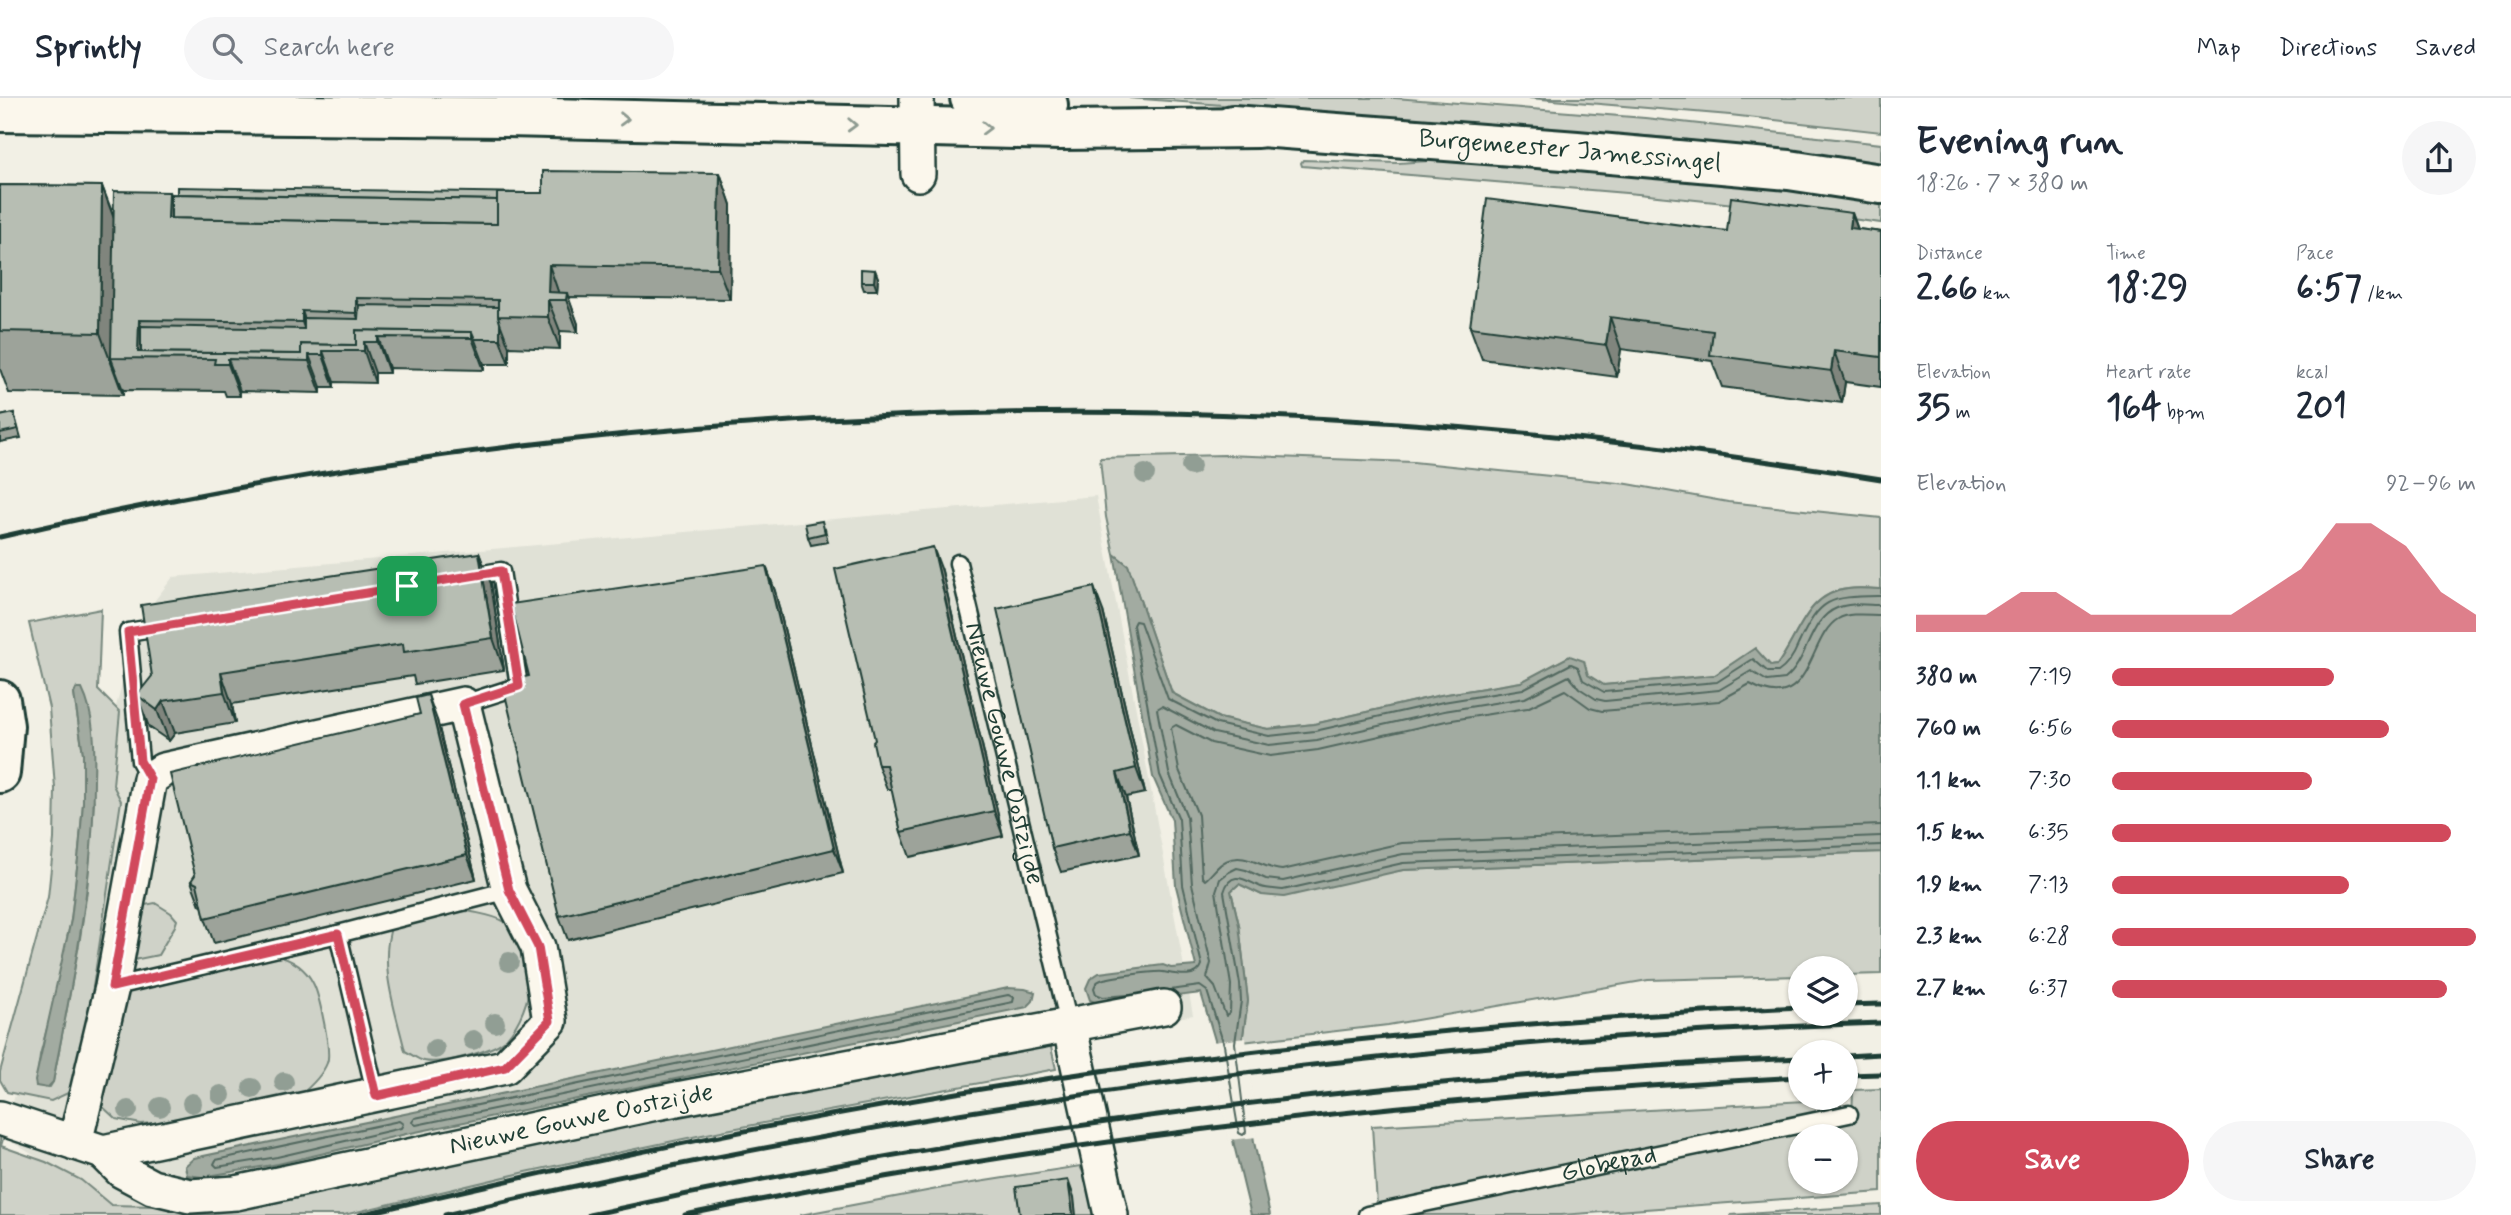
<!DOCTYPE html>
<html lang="en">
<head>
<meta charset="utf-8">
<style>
  :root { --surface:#fff; --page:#f6f6f7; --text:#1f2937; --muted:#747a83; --line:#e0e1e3; --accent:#d1495b }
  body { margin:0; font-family:Mynerve,sans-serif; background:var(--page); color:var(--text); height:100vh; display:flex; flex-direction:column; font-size:26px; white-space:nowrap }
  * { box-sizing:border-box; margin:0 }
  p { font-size:23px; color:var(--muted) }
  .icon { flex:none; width:38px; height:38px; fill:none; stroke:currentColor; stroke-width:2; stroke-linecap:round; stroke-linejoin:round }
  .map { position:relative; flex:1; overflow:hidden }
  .details { display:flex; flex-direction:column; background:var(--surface); width:630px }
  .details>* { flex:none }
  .buttons { position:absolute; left:1788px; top:858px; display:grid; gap:14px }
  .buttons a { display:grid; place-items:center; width:70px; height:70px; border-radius:50%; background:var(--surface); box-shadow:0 2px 5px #0004; font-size:35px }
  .pin { position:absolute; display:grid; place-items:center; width:60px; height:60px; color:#fff; margin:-30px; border-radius:14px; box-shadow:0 4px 10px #0006 }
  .round { display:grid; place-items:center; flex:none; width:74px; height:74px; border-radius:37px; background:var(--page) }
  .headline { display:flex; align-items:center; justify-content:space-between; height:119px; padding:0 35px }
  h1 { font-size:38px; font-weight:700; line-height:52px }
  .metrics { display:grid; grid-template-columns:repeat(3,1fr); gap:10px; height:119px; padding:7px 35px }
  .metrics div { display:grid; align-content:center }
  .metrics b { font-size:35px; font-weight:700 }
  .metrics small { font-size:19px; font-weight:400 }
  .metrics p { font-size:19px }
  .chart { height:196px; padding:14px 35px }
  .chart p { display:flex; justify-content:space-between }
  .chart svg { width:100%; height:126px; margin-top:7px; fill:var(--accent); opacity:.7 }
  .primary-button { display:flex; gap:14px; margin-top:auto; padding:14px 35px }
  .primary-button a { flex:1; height:80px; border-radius:42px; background:var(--accent); color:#fff; font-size:28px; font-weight:700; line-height:80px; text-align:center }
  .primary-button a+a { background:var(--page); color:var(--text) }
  ul { padding:0 35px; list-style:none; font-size:23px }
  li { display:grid; grid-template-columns:112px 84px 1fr; align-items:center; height:52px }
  li i { height:18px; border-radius:9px; background:var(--accent) }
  header { display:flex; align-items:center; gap:42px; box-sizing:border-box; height:98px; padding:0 35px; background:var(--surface); border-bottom:2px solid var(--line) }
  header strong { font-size:33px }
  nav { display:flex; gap:38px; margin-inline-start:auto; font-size:24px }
  .search { width:490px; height:63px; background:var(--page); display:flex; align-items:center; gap:18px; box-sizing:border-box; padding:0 24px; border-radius:38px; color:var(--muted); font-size:26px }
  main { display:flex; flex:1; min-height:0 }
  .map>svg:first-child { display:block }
  .built { fill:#e0e1d6 }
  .green { fill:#cfd2c8; stroke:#77887e; stroke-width:2; fill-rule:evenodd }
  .water { fill:#a2aba1; stroke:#6e7f75; stroke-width:2 }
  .pier { fill:#f2f0e5 }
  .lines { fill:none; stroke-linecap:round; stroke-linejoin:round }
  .shore { stroke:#536960; stroke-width:2 }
  .service-casing { stroke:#1f3d34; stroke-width:21 }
  .minor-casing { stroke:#1f3d34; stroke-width:38 }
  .secondary-casing { stroke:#1f3d34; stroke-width:44 }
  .service { stroke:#fbf7ec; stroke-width:16 }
  .minor { stroke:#fbf7ec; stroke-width:33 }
  .secondary { stroke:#fbf7ec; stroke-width:38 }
  .rail { stroke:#1f3d34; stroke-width:5 }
  .tree { fill:#919e94 }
  .wall { fill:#9da39a; stroke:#1f3d34; stroke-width:2 }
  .shaded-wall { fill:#80857d; stroke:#1f3d34; stroke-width:2 }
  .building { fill:#b7beb3; stroke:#1f3d34; stroke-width:2 }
  .oneway { stroke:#8d9a90 }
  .route-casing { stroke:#fff; stroke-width:14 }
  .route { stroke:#d1495b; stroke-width:9 }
  .labels { text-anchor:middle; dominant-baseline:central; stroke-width:7; stroke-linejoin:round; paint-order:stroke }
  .street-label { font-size:26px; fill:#1f3d34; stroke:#fbf7ec }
</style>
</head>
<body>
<header>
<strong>Sprintly</strong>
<div class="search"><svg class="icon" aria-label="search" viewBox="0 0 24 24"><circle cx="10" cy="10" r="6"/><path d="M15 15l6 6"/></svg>Search here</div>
<nav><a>Map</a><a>Directions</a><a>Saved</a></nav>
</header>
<main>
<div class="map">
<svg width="1881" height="1117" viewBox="0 0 1881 1117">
  <rect width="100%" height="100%" fill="#f2f0e5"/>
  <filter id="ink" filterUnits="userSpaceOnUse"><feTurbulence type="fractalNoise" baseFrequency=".0143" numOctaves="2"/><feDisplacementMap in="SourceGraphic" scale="14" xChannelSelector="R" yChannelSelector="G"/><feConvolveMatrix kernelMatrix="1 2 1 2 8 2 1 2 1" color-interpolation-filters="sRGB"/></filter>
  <g filter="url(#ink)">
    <path class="built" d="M1096,398l97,519 -1006,200h-57l-126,-78 134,-515 35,-45z"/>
    <g class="green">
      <path d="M1129,0h266l250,20 236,26v20l-210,-26z"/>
      <path d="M1529,0h352v34l-151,-17z"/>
      <path d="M1459,61l275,22 147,19v23l-108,-15 -135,-14 -336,-28 -1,-3 2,-3 95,3z"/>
      <path d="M1224,357l189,7 215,22 100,18 153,16v71c-11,0 -22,-2 -33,0 -42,4 -49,47 -71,76l-6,1 -16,-17 -40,26 -112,10 -15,-10 -18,-19 -48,26 -81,13 -127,29 -46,5 -49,-11 -47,-25 -44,-128 -14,-11 -8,-37 -6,-59z"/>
      <path d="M101,511l-3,81 22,22 -7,73 8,16 -40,266 -13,26 -17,8 -44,-9 -7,-12v-8l48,-175 6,-58 1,-51 -6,-80 -20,-85zM76,591l18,114 -7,88 -8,54 -26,137 -3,5 -14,-1 4,-31 15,-57 16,-78 8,-70 4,-47v-50l-9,-59z"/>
      <path d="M1881,754v122l-35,1v-7h-45v8l-153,4 -260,45 -146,17 6,-41 -9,-76 -8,-34 8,-7 23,11 141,-25z"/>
      <path d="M155,805l16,10 6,7 -2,6 -17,29 -24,5 -5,-6 11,-48z"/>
      <path d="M468,813c12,3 26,4 37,11 39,25 28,86 2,116 -11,13 -67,27 -83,23 -6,-1 -13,-7 -19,-10 -9,-39 -27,-86 -13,-126l52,-13z"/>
      <path d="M275,857c16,4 30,12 38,28 6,11 19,69 14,80 -5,13 -17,24 -28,33l-134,26 -24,2 -25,-5 -13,-12 -3,-23 27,-91 12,-6z"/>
      <path d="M1050,945l6,26 -330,61 -200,42 -182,43h-344v-84l5,1 -4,14 45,16 35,18 30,25 88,2 441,-96z"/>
      <path d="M1881,991v103l-320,23h-164l455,-94 1,-31zM1801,1038h45v45h-45z"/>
      <path d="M1840,1001v12l-463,94 -5,-79z"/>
      <path d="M1080,1068l13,27 3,22h-296l153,-29z"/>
      <path d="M1881,1107v10h-151z"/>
    </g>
    <g class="water">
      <path d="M1114,456l14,11 44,128 47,25 49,11 46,-5 127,-29 80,-13 49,-26 14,5 4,14 16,10 111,-10 40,-27 16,18 6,-1c22,-29 29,-72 71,-76 11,-2 22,0 33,0v263l-478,18 -119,27 -22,-2 -23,-11 -8,7 8,34 9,76 -6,41 12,100 16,73h-19l-17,-70 -17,-98 -16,-54 -99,12 -12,-5 -4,-12 4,-9 9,-6 64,-8 8,3 25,-2 -20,-80 -4,-66 -19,-43z"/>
      <path d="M76,591h6c13,26 13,62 12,90 0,103 -22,203 -41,303l-6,6 -11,-2 -1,-5 36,-161 8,-70 4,-47v-50l-9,-59z"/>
      <path d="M1008,890l17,1 10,3 -2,9 -6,6 -621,127 -128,30 -76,13 -15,-2 -2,-9 9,-8z"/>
    </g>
    <path class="pier" d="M1246,940l11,99 -28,3 -17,-98z"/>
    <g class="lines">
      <g class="shore">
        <path d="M1881,507c-14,0 -31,-3 -44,3 -28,11 -29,53 -52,71l-18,2 -16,-10 -32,19 -114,11 -9,-2 -17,-11 -10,-12 -44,22 -81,13 -127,29 -48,5 -55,-12 -52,-27 -5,3 12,64 18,44 5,67 19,79 -4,15 8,9 11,29 4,-3 1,-28 -15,-94 4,-12 9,-7 8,-4 9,2 20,9 17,2 120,-27 478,-18"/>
        <path d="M1881,517c-14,0 -31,-3 -43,4 -31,18 -26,99 -88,65l-31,17 -117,10 -12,-3 -25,-18 -38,18 -81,13 -128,29 -48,6 -59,-13 -35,-18 -5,3 8,42 19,45 4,62 3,3c7,-5 12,-15 21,-19 19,-10 37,8 56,9l120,-27 479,-18"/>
        <path d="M1170,892l30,-4 7,5 17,54 15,88 4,2 3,-3 -11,-89 6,-42 -1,-17 -16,-92c7,-24 22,-11 37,-5 7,2 15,2 22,3l120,-27 478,-18"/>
        <path d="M1008,897l6,2 -1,5 -597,123 -4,-3 3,-4z"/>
        <path d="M1128,897l-25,2 -7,-3 -2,-6c2,-5 2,-6 7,-8 7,-3 54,-9 62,-8 12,2 34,8 39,-7l-19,-80 -4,-66 -19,-44 -27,-150 2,-4 5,1 28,77 49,25 52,12 46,-5 128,-29 80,-13 48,-25 7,3 5,13 21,12 113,-10 36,-23 15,13h10c9,-6 16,-17 20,-27 23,-49 32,-48 83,-49"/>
        <path d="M399,1023l4,3 -2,4 -124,29 -60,10 -3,-3 2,-4z"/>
      </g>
      <defs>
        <g id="service">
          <path id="s1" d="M958,465l111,461"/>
          <path d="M463,606l56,-18 -18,-115 -36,6"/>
          <path d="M150,681l-10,-18 -12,-129 36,-6"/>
          <path d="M338,836l38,162"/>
          <path d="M112,889l226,-53 171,-44"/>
          <path id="s2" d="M1367,1117l482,-101"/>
        </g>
        <g id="minor">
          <path d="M917,0l1,76"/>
          <path d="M1069,926l42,191"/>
          <path d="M0,1020l103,34 402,-85 45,-46 -12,-74 -29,-57 -46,-186 -300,66 -13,9 -38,208 -37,156"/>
          <path id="s3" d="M103,1054l19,19 30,16 38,9 46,-3 420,-90 508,-96"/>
        </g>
        <g id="secondary">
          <path d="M970,0l78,7"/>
          <path d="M0,14l507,5 553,13 198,-2"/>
          <path id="s4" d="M1233,27l344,26 212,19 92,14"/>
          <path d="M0,602l4,26 -4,47"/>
        </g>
      </defs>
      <use href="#service" class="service-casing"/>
      <use href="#minor" class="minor-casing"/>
      <use href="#secondary" class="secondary-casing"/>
      <use href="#service" class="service"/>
      <use href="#minor" class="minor"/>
      <use href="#secondary" class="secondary"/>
      <g class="rail">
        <path d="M0,439c621,-145 1251,-162 1881,-58"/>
        <path d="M1846,907l35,-1"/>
        <path d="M1846,958l35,-2"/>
        <path d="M1846,977l35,-1"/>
        <path d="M360,1117c242,-58 487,-108 733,-143 235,-33 471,-54 708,-65"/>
        <path d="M445,1117c472,-109 952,-176 1436,-192"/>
        <path d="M589,1117c398,-88 804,-138 1212,-157"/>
        <path d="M685,1117c368,-76 741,-119 1116,-138"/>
      </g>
    </g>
    <g class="tree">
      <circle cx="1191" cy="368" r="10"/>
      <circle cx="1145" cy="376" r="10"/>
      <circle cx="509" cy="864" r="10"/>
      <circle cx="495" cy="925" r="10"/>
      <circle cx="473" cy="942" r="10"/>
      <circle cx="435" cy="951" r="10"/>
      <circle cx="284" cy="984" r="10"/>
      <circle cx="252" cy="990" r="10"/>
      <circle cx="221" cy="997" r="10"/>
      <circle cx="192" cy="1005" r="10"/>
      <circle cx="160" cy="1009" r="10"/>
      <circle cx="128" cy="1012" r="10"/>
    </g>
    <g class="wall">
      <path d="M720,75l11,32 -1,94 -162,-2 10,27v8l-18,-1v18l-51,-2v17h-25v6l-95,-2v5h-14v10l-41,-1v5h-13v6l-81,-2v5h-14l-2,-5 -101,-1v5l-114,-2 -9,-24v-184l102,1 11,28 56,-22 2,6 372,-5z"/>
      <path d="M1852,115l6,16 23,3v155l-36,-5 -3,21 -120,-16 -10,-26 -91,-12 -4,28 -135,-18 -12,-32 257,-96z"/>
      <path d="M875,172l3,8 -1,12h-13l-3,-8z"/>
      <path d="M14,315l7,25 -21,4v-26z"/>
      <path d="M825,431l3,13 -17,3 -3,-8z"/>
      <path d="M479,455l12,31 13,86 -89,14 -2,-8 -181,28 3,19 -60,10 -6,8 -20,-14 -12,-32z"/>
      <path d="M766,468l9,25 68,282 -275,67 -9,-24 -30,-240z"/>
      <path d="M942,473l61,265 -93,21 -9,-25 -9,-43h-5l-9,-24 -3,-25z"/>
      <path d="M1103,513l42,182 -19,4 13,58 -78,17 -9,-24z"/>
      <path d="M420,616l17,6 39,159 -262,64 -9,-25 -2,-11 -3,-2 -9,-24z"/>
    </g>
    <g class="shaded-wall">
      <path d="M720,75l11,32 -1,94 -12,-31z"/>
      <path d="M102,88l23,63 -14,109 12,32v5l-23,-62z"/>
      <path d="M169,94l11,31 -12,-5z"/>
      <path d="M1852,115l11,32 -13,-17z"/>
      <path d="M549,167l11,32 -12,-5z"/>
      <path d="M875,172l3,8 -1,12 -3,-8z"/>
      <path d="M567,195l11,31v8l-12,-32z"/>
      <path d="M356,200l12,32 -3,7 -9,-24z"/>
      <path d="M548,202l12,31v18l-12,-32z"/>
      <path d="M302,213l11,32 -1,8 -10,-29z"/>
      <path d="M1610,219l11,32 -4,28 -11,-32z"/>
      <path d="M139,222l11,31 -12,1z"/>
      <path d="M500,225l9,24v17l-9,-25z"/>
      <path d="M472,234l12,32v6l-12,-32z"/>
      <path d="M378,239l11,31v5l-11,-31z"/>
      <path d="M364,244l11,31v10l-11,-32z"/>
      <path d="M323,253l11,31v5l-11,-32z"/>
      <path d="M1834,253l11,31 -3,21 -11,-32z"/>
      <path d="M309,257l12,32v6l-12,-32z"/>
      <path d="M228,261l12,32v5l-12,-32z"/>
      <path d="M933,449l9,24 61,265 -9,-25z"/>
      <path d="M479,455l12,31 13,86 -11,-32z"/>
      <path d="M766,468l9,25 68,282 -9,-24z"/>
      <path d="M1094,489l9,24 42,182 -9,-25z"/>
      <path d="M221,574l11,32 3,19 -11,-31z"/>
      <path d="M428,597l9,25 39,159 -9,-24z"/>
      <path d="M163,603l12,32 -6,8 -12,-31z"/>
      <path d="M1117,675l9,24 13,58 -9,-25z"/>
      <path d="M1068,1082l6,17 2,18h-3z"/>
    </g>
    <g class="building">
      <path d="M543,73l177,2 -2,95 -169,-3 -1,27 19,1 -1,7h-18v17l-50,-1v-16l-142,-2v15l-54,-2v11l-163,-2 -1,32 163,2v-10l55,1v-15l116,2v6l-94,-1v5h-14v9h-41v4h-14v6l-81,-2v5h-14l1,-5 -104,-1 3,-167 55,1 -1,26 329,6v-31h46z"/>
      <path d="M0,87l102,1 -2,147 -100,-2z"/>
      <path d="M177,89l350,6h-30v7l-320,-6z"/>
      <path d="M171,96l326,6v24l-326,-6z"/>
      <path d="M1731,99l121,16 -2,15 31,4v125l-47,-6 -3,20 -121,-16 3,-24 -103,-14 -4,28 -136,-18 17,-128 240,32z"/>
      <path d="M861,171l14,1 -1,12h-13z"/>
      <path d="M359,207l139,2v9l2,7v16h-25l-3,-7 -116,-2v15l-55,-1v10l-160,-2v-26l163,3v-11l54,1z"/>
      <path d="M14,315l4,16 -18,4v-17z"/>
      <path d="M822,423l3,12 -17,4 -3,-13z"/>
      <path d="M933,449l61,264 -93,21 -15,-67h-8l-5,-23 2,-2 -40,-171z"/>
      <path d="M479,455l14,85 -89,14 -1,-8 -182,28 3,20 -61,9 -6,9 -20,-15 15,-19 -11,-71z"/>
      <path d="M766,468l68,283 -275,67 -57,-234 27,-6 -18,-72z"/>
      <path d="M1094,489l42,181 -19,5 13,57 -78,18 -55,-239z"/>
      <path d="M428,597l39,160 -262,63 -8,-34 -6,-3 4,-6 -25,-101 250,-60 -4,-16z"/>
      <path d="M1068,1082l5,35h-53l-4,-28z"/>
    </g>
    <defs><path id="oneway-chevron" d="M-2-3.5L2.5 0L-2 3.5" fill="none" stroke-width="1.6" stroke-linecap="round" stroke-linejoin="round" transform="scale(1.75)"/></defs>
    <g class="oneway">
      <use href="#oneway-chevron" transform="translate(624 21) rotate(1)"/>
      <use href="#oneway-chevron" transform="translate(852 27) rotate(2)"/>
      <use href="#oneway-chevron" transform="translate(986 30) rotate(1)"/>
    </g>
  </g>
  <g class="lines" filter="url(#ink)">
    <defs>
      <path id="route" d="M501,473l18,115 -56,18 46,186 29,57 12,74 -45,46 -129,29 -38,-162 -226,53 38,-208 -10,-18 -12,-129z"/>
    </defs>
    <use href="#route" class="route-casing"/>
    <use href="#route" class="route"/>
  </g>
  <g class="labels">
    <g class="street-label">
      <text stroke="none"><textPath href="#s4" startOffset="338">Burgemeester Jamessingel</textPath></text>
      <text stroke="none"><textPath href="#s1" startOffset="196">Nieuwe Gouwe Oostzijde</textPath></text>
      <text stroke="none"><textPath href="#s3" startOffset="499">Nieuwe Gouwe Oostzijde</textPath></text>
      <text stroke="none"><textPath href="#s2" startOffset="247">Globepad</textPath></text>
    </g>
  </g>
</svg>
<div class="buttons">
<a><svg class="icon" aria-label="layers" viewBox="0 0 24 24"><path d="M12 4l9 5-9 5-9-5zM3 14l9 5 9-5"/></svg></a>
<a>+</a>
<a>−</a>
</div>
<div class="pin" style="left:407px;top:488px;background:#1e9e55"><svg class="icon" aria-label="arrive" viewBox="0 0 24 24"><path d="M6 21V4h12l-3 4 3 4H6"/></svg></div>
</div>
<section class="details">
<div class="headline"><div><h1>Evening run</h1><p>18:26 · 7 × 380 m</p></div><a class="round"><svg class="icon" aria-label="share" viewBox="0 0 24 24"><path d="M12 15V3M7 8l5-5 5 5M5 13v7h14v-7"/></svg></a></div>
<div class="metrics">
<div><p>Distance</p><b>2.66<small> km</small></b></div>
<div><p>Time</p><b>18:29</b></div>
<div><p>Pace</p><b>6:57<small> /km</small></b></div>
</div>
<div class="metrics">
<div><p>Elevation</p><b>35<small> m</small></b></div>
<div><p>Heart rate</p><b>164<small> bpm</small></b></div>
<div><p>kcal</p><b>201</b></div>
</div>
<div class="chart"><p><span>Elevation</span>92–96 m</p>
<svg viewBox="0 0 160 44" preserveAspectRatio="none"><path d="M0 44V38L10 38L20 38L30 30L40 30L50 38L60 38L70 38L80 38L90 38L100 30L110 22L120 6L130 6L140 14L150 30L160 38V44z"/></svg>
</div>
<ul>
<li><b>380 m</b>7:19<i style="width:61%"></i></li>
<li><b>760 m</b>6:56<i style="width:76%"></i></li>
<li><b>1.1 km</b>7:30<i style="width:55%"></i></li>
<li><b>1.5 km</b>6:35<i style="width:93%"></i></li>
<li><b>1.9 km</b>7:13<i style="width:65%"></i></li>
<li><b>2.3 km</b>6:28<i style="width:100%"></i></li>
<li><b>2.7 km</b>6:37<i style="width:92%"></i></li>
</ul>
<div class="primary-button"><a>Save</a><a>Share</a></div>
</section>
</main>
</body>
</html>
